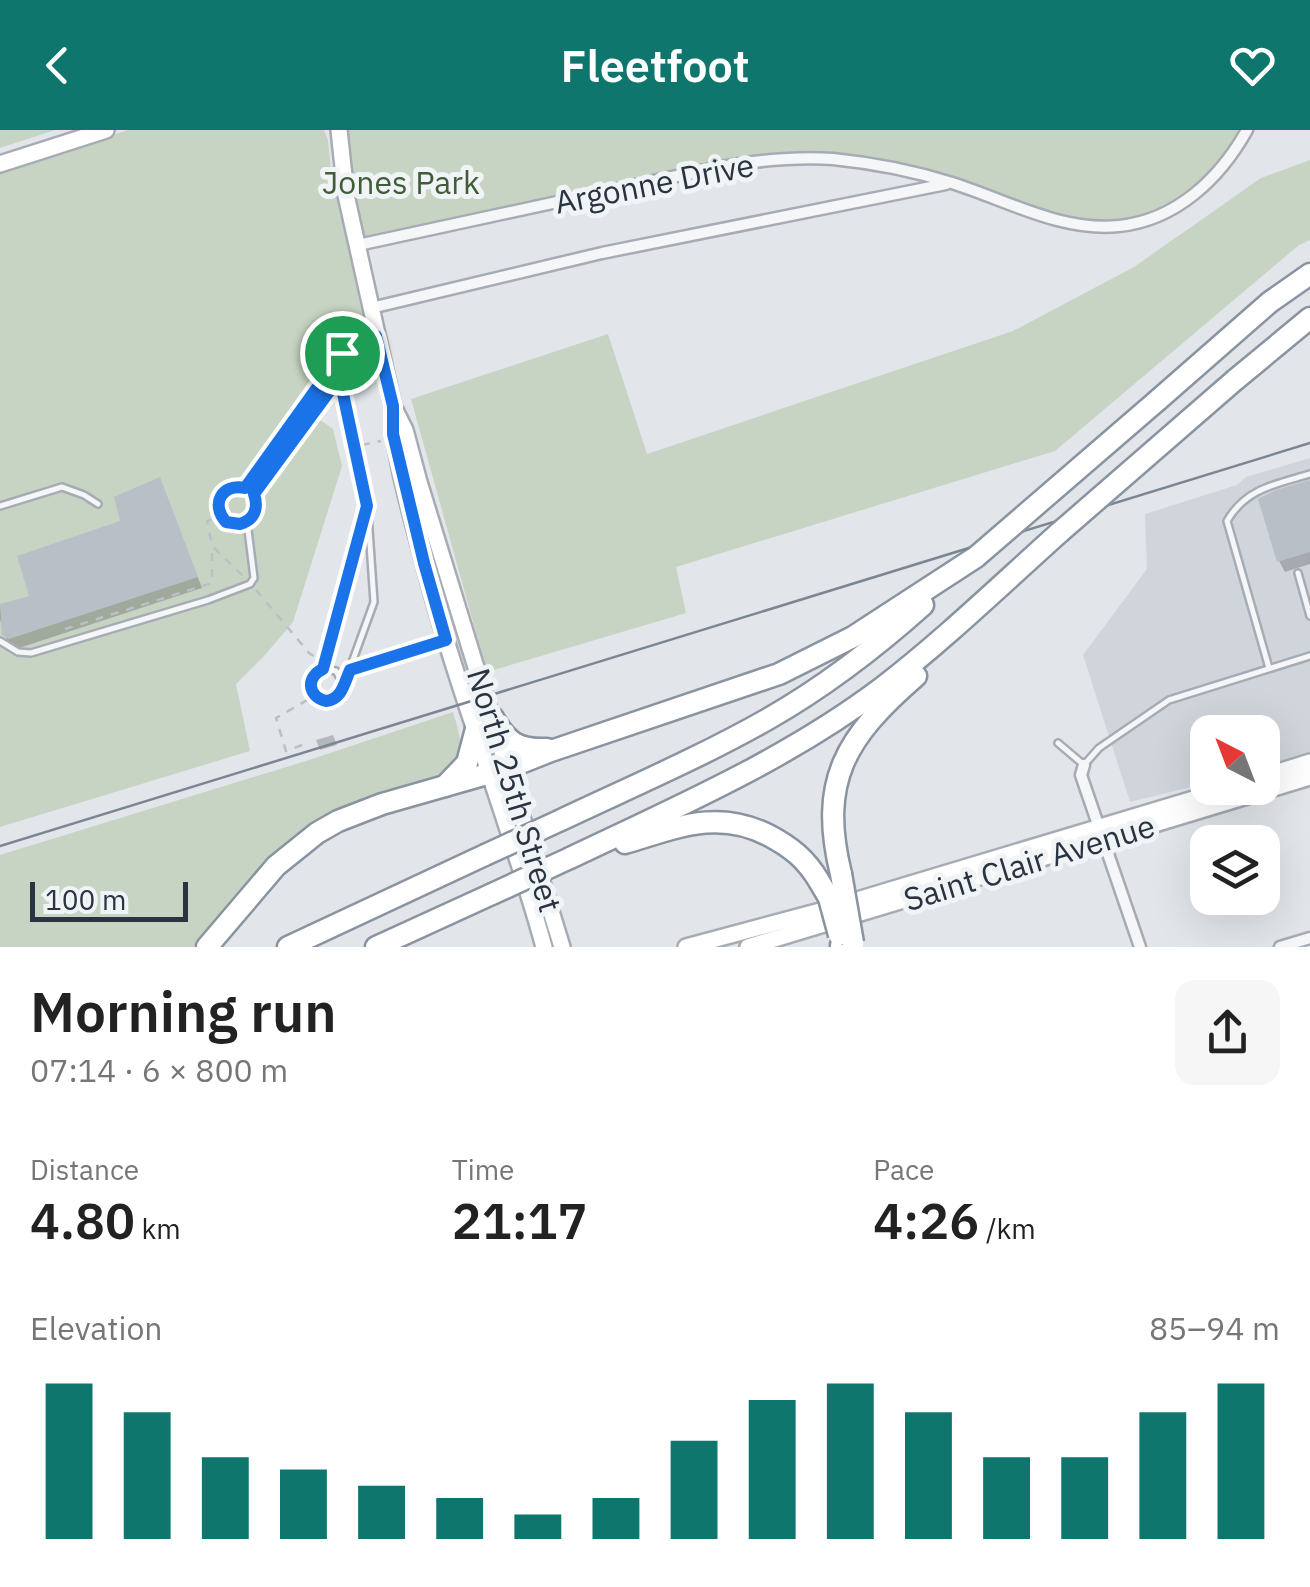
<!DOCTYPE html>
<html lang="en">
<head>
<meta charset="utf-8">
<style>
  :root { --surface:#fff; --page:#f6f6f6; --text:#222; --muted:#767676; --accent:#0f766e }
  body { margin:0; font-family:"IBM Plex Sans",sans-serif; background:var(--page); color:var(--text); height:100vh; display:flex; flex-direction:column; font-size:38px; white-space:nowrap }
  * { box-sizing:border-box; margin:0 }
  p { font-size:32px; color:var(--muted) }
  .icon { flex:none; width:55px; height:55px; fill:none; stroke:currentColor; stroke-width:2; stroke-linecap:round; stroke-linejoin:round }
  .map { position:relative; height:817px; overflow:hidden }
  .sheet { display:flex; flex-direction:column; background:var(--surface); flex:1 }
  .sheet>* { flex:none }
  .needle { width:65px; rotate:318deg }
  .tools { position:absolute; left:1190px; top:585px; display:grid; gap:20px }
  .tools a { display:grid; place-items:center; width:90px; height:90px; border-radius:20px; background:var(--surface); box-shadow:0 10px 40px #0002; font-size:50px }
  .scale { position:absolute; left:30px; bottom:25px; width:158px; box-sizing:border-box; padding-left:10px; border:5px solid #2a3441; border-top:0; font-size:28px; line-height:35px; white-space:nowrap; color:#2a3441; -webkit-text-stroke:8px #f1f4f7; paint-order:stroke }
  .pin { position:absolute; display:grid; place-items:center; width:85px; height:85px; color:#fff; margin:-42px; border:5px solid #fff; border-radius:50%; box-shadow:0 2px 10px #0007 }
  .round { display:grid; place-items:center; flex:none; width:105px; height:105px; border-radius:20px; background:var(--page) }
  .headline { display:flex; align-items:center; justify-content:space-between; height:170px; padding:0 30px }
  h1 { font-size:55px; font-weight:600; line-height:75px }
  .metrics { display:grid; grid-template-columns:repeat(3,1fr); gap:15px; height:170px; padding:10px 30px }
  .metrics div { display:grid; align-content:center }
  .metrics b { font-size:50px; font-weight:600 }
  .metrics small { font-size:28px; font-weight:400 }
  .metrics p { font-size:28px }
  .chart { height:280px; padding:20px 30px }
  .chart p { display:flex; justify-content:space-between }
  .chart svg { width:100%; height:180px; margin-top:10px; stroke:var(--accent); stroke-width:6 }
  header { display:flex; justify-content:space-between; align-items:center; height:130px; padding:0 30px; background:var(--accent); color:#fff; font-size:45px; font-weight:600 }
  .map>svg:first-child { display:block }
  .built { fill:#d0d5dc }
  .green { fill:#c8d4c3 }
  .shadow { fill:#0003 }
  .building { fill:#b9bfc7 }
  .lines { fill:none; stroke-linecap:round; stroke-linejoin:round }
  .lane-casing { stroke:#a7acb4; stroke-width:10 }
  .street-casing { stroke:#a7acb4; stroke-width:15 }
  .secondary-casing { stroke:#a7acb4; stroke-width:20 }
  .highway-casing { stroke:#8994a0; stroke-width:25 }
  .path { stroke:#bbc0c5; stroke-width:2.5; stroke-dasharray:8 8; stroke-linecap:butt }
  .lane { stroke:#f4f6f8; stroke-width:5 }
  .street { stroke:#f4f6f8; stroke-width:10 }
  .secondary { stroke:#fff; stroke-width:15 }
  .highway { stroke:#fff; stroke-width:20 }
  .tram { stroke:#7c8693; stroke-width:2.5 }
  .highway-bridge-casing { stroke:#8994a0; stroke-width:25; stroke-linecap:butt }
  .highway-bridge { stroke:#fff; stroke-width:20 }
  .route-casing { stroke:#fff; stroke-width:20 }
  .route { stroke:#1a73e8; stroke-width:12 }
  .labels { text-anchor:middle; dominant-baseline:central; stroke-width:10; stroke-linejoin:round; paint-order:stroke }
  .park-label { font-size:32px; fill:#415d38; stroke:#f1f4f7 }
  .street-label { font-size:32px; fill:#2a3441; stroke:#f1f4f7 }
</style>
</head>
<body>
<header><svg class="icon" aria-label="back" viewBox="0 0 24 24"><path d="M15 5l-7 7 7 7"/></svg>Fleetfoot<svg class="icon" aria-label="heart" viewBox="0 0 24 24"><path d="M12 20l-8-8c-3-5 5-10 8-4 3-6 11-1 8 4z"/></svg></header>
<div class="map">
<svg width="1310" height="817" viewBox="0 0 1310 817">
  <rect width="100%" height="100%" fill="#e2e5ea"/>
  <path class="built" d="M1310,328v294l-47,14 -1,-34h-54l-1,51 -77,19 -47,-147 64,-86 -2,-55 92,-29 9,-8z"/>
  <g class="green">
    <path d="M0,0h55l-55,18z"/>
    <path d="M128,0h196l4,10 3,29 34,158 -7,10 -18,10 -41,58 34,24 9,37 -49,156 -28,33 -29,29 14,67 -250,76v-654z"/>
    <path d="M339,0h908l-32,48 -61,40 -64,8 -139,-43 -120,-24 -83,2 -390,84z"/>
    <path d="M1310,30v80l-11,5 -244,206 -379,116 10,46 -199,59 -76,-273 197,-65 39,120 366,-123 121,-64 127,-89z"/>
    <path d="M453,582c6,20 12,37 4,57l-190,94 -70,84h-197v-92l309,-95z"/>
  </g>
  <g class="shadow">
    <path d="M1310,353v81l-25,8 -6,-11z"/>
    <path d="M164,361l38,97 -186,61 -5,-3 -7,-12 -4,-15v-12l32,-9z"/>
    <path d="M333,605l4,10 -17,5 -4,-10z"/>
  </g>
  <g class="building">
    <path d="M160,347l38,100 -189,62 -7,-4 -2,-31 29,-8 -12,-40 103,-35 -6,-24z"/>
    <path d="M1310,350v72l-33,10 -19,-63 18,-9z"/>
  </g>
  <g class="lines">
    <defs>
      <g id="lane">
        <path d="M0,376l62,-19 22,8 14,9"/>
        <path d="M1298,443l12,43"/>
        <path d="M0,511l18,11 13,1 177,-53 42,-16 4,-6 -7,-56"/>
        <path d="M1269,538l-42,-147c19,-33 50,-37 83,-47"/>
        <path d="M323,539l44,-162 -25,-118 -12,-19"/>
        <path d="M323,539l-10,7 -2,13 8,10c11,3 18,1 23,-9l32,-88 -6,-87"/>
        <path d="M323,539l13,2 7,12"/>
        <path d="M1058,613l26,22 15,-17 70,-48 141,-44"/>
      </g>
      <g id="street">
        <path d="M358,115c86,-19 173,-37 259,-56 71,-15 143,-35 216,-30 40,4 81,12 119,24 54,17 109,49 167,43 58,-6 101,-48 128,-96"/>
        <path d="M371,178l231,-55 344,-69"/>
        <path d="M245,357l97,-134 8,-7 27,-10"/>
        <path d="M254,365c-13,-13 -30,-11 -36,7l3,15 13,8c18,-1 25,-14 20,-30l89,-123 14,-12 24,-4"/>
        <path d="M1084,635l-3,10 59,172"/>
        <path d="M1280,817l30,-9"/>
      </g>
      <g id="secondary">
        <path d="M339,0l7,65 47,211c0,48 15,95 27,142 34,135 87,265 124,399"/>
        <path d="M0,34l106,-34"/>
        <path d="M395,280l10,20 14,52 143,465"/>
        <path d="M1262,647l48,-15"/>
        <path d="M686,817l138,-37 406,-122"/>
        <path d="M748,817l562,-170"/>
      </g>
      <g id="highway">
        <path d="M1235,250l75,-62"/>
        <path d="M1158,270l112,-98 40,-28"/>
        <path d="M493,588c15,25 25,32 54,31"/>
        <path d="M445,656l22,-23 9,-34"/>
        <path d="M561,690c70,-33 140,-63 207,-101 56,-32 107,-71 155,-114"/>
        <path d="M625,713c51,-15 92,-34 143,-8 23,12 38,24 51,46"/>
        <path d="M570,728c107,-51 218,-99 313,-171 62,-48 119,-103 177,-155"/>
        <path d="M841,744c-23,-94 5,-137 75,-198"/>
        <path d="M841,815v2"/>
        <path d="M207,817l69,-81 41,-33 21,-12 44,-17 126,-36 43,-17 228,-77 74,-37 123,-80"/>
        <path d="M288,817l197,-92"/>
        <path d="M376,817l116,-53"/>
      </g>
    </defs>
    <use href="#lane" class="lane-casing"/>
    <use href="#street" class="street-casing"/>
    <use href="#secondary" class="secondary-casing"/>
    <use href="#highway" class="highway-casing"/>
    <g class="path">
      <path d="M362,315l19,-4"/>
      <path d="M211,390l-4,1 5,25 31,30"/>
      <path d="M256,460l54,64 6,3"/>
      <path d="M65,499l147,-46v-37"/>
      <path d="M361,536l74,-23"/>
      <path d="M302,615l-16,6 -10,-33 33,-19"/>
    </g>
    <use href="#lane" class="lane"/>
    <use href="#street" class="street"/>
    <use href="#secondary" class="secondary"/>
    <use href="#highway" class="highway"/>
    <path class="tram" d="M0,716l1310,-403"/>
    <defs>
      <g id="highway-bridge">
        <path d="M1060,402l175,-152"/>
        <path d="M976,427l182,-157"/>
        <path d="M485,725l76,-35"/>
        <path d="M841,744l12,69"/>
        <path d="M819,751l10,17 10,37"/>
        <path d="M492,764l78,-36"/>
      </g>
    </defs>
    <use href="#highway-bridge" class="highway-bridge-casing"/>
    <use href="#highway-bridge" class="highway-bridge"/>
  </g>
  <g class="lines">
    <defs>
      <path id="route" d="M376,206l17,70v28l31,129 22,77 -96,30c-6,14 -8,29 -24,31 -19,-5 -20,-24 -3,-32l44,-163 -25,-117 -5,-8 -83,113c5,15 0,26 -14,30l-14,-2c-16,-18 -4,-39 19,-34l97,-135 8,-7z"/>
    </defs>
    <use href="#route" class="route-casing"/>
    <use href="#route" class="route"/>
  </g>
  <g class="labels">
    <g class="park-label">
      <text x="401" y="52">Jones Park</text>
    </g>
    <g class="street-label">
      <text transform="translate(654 53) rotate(-11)">Argonne Drive</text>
      <text transform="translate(515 660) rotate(73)">North 25th Street</text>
      <text transform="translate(1029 732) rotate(-17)">Saint Clair Avenue</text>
    </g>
  </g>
</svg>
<div class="tools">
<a><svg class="needle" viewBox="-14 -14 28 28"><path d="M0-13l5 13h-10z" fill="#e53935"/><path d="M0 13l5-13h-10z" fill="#767676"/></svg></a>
<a><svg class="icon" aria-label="layers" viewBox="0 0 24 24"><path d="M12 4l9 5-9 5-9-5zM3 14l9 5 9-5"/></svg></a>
</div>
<div class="scale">100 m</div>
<div class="pin" style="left:342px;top:223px;background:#1e9e55"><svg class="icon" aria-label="arrive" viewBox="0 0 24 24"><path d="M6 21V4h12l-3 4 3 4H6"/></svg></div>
</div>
<section class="sheet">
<div class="headline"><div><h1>Morning run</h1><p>07:14 · 6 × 800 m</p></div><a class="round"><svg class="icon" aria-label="share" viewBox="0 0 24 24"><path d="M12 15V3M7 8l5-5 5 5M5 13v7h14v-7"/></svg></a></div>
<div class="metrics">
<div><p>Distance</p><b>4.80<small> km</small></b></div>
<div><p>Time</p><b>21:17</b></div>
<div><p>Pace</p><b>4:26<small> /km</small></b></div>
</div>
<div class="chart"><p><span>Elevation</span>85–94 m</p>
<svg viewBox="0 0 160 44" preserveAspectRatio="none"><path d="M5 44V6M15 44V13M25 44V24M35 44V27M45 44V31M55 44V34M65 44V38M75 44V34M85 44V20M95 44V10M105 44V6M115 44V13M125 44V24M135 44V24M145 44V13M155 44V6"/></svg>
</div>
</section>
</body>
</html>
